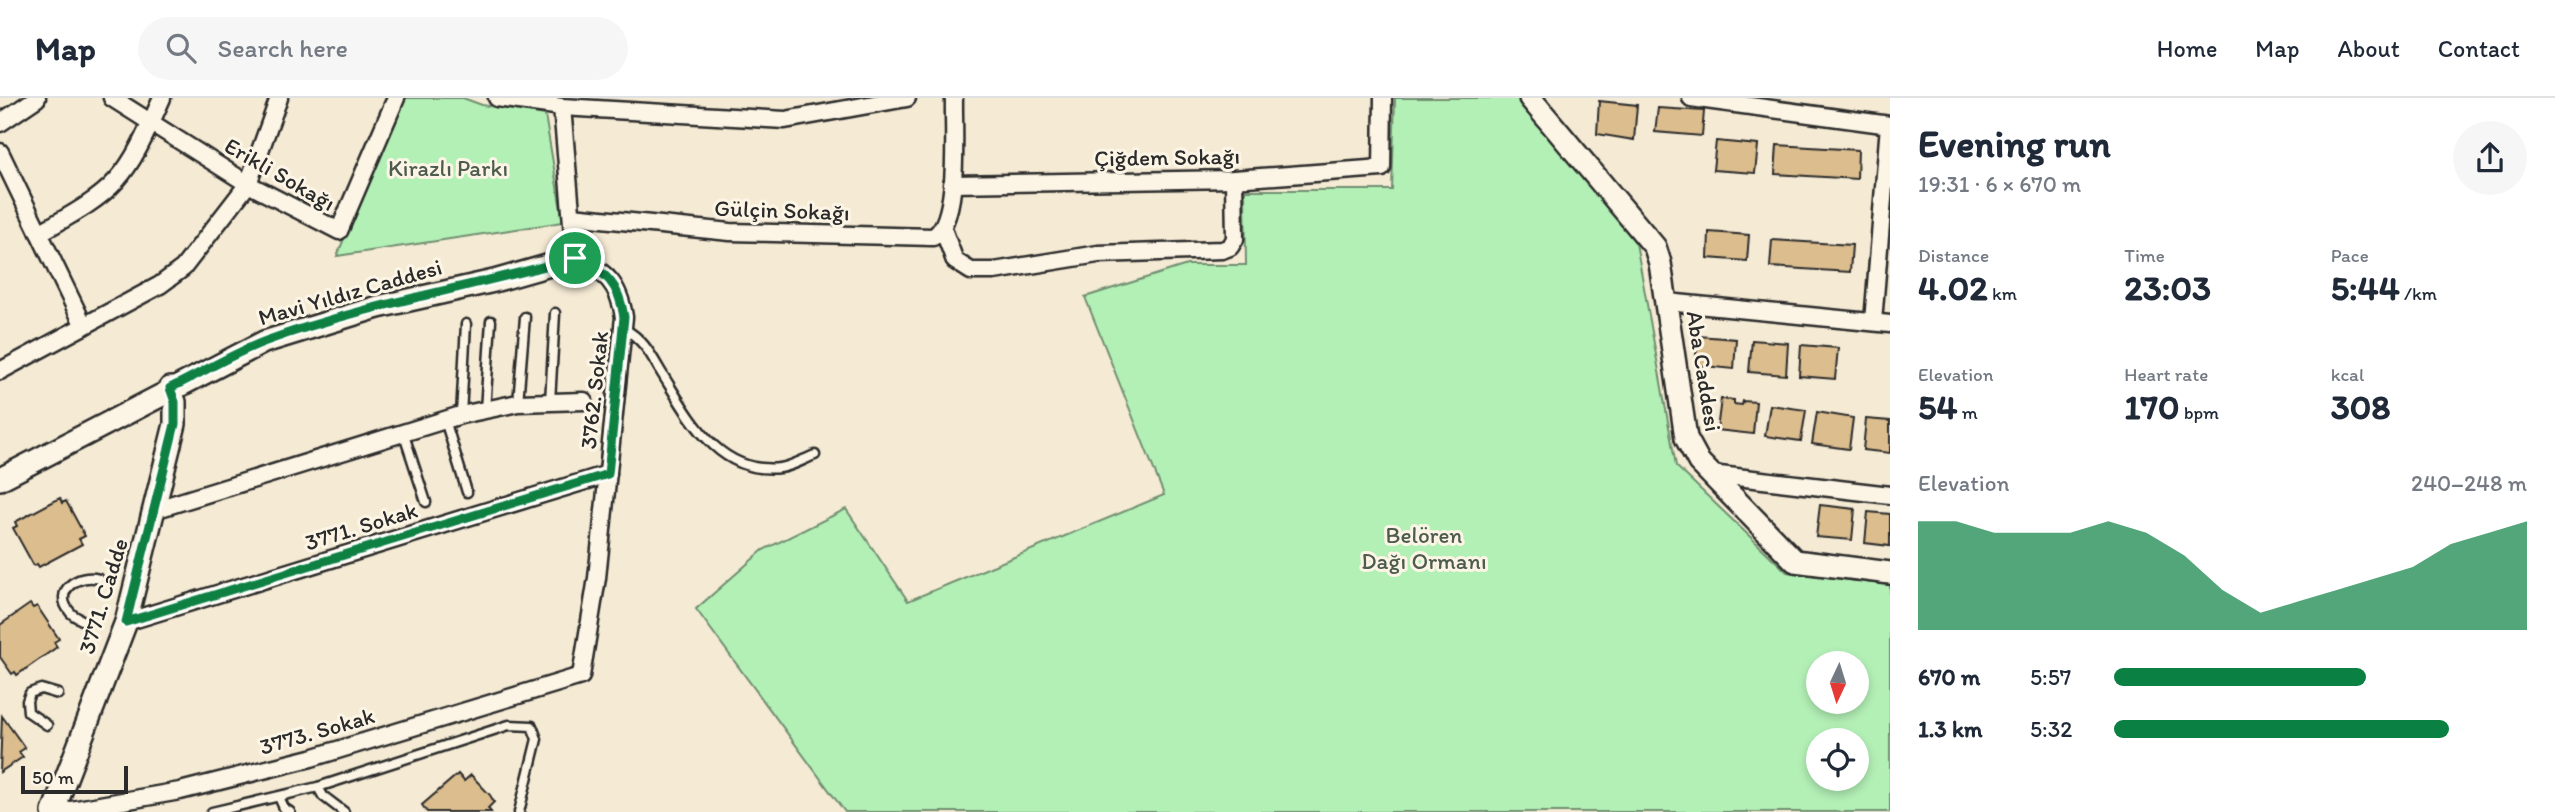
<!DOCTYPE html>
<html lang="en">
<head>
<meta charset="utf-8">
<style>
  :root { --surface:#fff; --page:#f6f6f7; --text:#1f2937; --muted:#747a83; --line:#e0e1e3; --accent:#0b8043 }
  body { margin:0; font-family:Itim,sans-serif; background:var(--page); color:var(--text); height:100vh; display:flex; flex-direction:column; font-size:26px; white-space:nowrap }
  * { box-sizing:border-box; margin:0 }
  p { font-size:23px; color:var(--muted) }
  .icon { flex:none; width:38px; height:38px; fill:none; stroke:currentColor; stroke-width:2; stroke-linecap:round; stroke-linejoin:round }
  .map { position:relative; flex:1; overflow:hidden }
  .drawer { display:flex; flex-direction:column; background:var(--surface); width:665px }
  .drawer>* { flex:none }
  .needle { width:46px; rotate:184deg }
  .buttons { position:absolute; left:1806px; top:553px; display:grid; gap:14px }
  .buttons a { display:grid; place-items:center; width:63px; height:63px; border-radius:50%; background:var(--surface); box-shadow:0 4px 10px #0003; font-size:35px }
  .scale { position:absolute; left:21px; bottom:18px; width:107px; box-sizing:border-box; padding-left:7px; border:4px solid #2b2b2b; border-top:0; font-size:19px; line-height:24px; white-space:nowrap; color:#2b2b2b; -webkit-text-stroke:5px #fcf5e5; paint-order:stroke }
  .pin { position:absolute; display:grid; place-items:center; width:60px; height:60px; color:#fff; margin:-30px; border:4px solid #fff; border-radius:50%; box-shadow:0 2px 7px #0007 }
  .round { display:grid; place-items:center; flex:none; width:74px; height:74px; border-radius:37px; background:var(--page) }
  .headline { display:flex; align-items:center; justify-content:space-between; height:119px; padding:0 28px }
  h1 { font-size:38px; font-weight:700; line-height:52px }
  .stats { display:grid; grid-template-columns:repeat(3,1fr); gap:10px; height:119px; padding:7px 28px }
  .stats div { display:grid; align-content:center }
  .stats b { font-size:35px; font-weight:700 }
  .stats small { font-size:19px; font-weight:400 }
  .stats p { font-size:19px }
  .chart { height:196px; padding:14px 28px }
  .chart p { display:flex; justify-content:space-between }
  .chart svg { width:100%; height:126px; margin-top:7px; fill:var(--accent); opacity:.7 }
  ul { padding:0 28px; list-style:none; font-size:23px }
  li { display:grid; grid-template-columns:112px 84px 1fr; align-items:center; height:52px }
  li i { height:18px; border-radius:9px; background:var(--accent) }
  header { display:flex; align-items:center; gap:42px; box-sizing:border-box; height:98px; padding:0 35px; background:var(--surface); border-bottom:2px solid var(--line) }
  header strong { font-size:33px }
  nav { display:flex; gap:38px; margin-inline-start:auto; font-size:24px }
  .search { width:490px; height:63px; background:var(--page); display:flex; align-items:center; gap:18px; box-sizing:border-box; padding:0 24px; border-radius:38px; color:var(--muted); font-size:26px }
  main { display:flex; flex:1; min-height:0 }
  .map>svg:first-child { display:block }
  .green { fill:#b3f0b6; stroke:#6f8e70; stroke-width:2; fill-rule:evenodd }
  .building { fill:#dbbd8e; stroke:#2b2b2b; stroke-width:2 }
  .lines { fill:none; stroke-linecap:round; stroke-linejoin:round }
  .lane-casing { stroke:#2b2b2b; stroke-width:13 }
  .street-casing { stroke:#2b2b2b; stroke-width:21 }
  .secondary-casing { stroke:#2b2b2b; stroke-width:26 }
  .lane { stroke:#fcf5e5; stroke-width:8 }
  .street { stroke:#fcf5e5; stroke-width:16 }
  .secondary { stroke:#fcf5e5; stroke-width:21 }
  .route-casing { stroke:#fff; stroke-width:14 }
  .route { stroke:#0b8043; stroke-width:9 }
  .labels { text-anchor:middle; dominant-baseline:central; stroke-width:6; stroke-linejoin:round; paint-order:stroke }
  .street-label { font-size:23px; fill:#2b2b2b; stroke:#fcf5e5 }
  .park-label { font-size:23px; fill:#4d5c4e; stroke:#fcf5e5 }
</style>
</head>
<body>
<header>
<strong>Map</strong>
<div class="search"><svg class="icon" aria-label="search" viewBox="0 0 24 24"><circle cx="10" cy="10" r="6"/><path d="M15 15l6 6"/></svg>Search here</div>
<nav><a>Home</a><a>Map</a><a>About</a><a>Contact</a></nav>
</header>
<main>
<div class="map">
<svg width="1890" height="714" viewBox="0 0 1890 714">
  <rect width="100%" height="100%" fill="#f5ead4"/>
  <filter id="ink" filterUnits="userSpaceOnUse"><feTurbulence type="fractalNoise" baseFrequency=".0143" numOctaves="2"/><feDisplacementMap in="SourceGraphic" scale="14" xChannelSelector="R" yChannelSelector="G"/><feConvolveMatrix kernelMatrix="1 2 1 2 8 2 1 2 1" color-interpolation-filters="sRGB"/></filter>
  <g filter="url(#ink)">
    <g class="green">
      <path d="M401,0h62l19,7 63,10 18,107 -226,34z"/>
      <path d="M1395,0h124l117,145 40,223 111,106 103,13v227h-1045l-149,-203 67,-59 83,-41 62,92 256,-106 -79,-198 102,-32h59l-1,-75h147zM1818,565h39v39h-39zM1818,642h39v39h-39z"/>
    </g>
    <g class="building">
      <path d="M1599,3l38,4 -3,35 -37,-6z"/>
      <path d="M1658,10l46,3 -2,25 -47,-4z"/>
      <path d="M1716,43l42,4 -3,28 -42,-3z"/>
      <path d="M1777,47l81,5 -1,29 -82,-5z"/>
      <path d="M1709,134l40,3 -2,26 -39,-3z"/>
      <path d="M1772,142l80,5 -2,27 -80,-5z"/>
      <path d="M1698,238l38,3 -2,30 -39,-4z"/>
      <path d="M1752,242l36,3 -2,32 -37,-3z"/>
      <path d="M1801,247l37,3 -3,31 -36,-3z"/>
      <path d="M1721,301l13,1v4l8,1 1,-4 13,1 -3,32 -36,-4z"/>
      <path d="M1770,307l36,5 -5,31 -36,-5z"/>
      <path d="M1817,314l36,6 -4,31 -37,-5z"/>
      <path d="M1866,321l24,2v32l-27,-3z"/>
      <path d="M60,400l2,5 4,-2 19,35 -6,3 3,5 -43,23 -2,-3 -3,2 -21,-38 4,-2 -2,-4z"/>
      <path d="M1820,407l35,4 -3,31 -36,-3z"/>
      <path d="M1868,414l22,2v32l-25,-3z"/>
      <path d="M30,506l3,4 4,-2 22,33 -5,3 3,5 -40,28 -2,-3 -3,2 -12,-17v-32z"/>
      <path d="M2,618l23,32 -6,4 4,5 -23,15z"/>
      <path d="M458,676l6,7 7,-6 19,20 4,7 -6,6 3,4h-64l-5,-7z"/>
    </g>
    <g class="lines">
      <defs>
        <g id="lane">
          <path d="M623,230c20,11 27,25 38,44 28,44 56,103 119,96 11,-1 24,-9 35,-13"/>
          <path d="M550,304l5,-89"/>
          <path d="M518,305l7,-86"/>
          <path d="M485,312l6,-89"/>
          <path d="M461,317l5,-91"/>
          <path d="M445,322l22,72"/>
          <path d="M403,334l23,70"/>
          <path d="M84,523c-4,-2 -11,-5 -14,-9 -18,-21 8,-39 29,-33"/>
          <path d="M47,627l-19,-13 -1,-11 3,-8 11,-4 17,5"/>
          <path d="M318,689l5,9 21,16"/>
          <path d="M279,699l5,11 6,4"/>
          <path d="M212,714l106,-25 191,-62 23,1 5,13 -18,73"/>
        </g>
        <g id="street">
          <path d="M112,0l136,86 91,47 57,-133"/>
          <path d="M497,0l65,9 223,13 122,-22"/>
          <path d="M1691,0l199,27"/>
          <path d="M0,25l37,-25"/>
          <path d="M0,54l84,174"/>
          <path d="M952,86l282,-5 148,-11 1,-70"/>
          <path d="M572,118l158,16 203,5c28,-16 20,-109 21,-139"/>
          <path d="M943,131l12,32 16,10h23l104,-17 124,-4 8,-3 5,-8 -1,-60"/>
          <path d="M39,135c80,-44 86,-52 123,-135"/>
          <path d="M1667,204l223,22"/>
          <path d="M1873,224l16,-197"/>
          <path d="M0,273l160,-86 23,-17 65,-84 31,-86"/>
          <path d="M1711,376l179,21"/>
          <path d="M154,412l307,-95 57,-12 66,-2"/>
          <path d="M126,524l482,-148"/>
          <path d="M60,714l120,-21 131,-33 270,-82 16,-98 27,-261c-5,-33 -18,-46 -49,-59l-13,-151"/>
        </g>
        <g id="secondary">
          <path d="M1530,0l125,149 5,16 26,175 13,24 96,99 95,12"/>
          <path d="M0,381l264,-137 114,-35 116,-26 81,-23"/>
          <path d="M53,714l73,-190 49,-198v-22l-5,-14"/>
        </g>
      </defs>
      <use href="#lane" class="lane-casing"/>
      <use href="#street" class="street-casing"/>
      <use href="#secondary" class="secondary-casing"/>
      <use href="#lane" class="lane"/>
      <use href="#street" class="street"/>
      <use href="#secondary" class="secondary"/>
    </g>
  </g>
  <g class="lines" filter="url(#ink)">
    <defs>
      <path id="route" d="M575,160c31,13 44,26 49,59l-16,157 -482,148 49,-198v-22l-5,-14c32,-15 63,-35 96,-47 100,-37 207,-54 309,-83z"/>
    </defs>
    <use href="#route" class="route-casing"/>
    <use href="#route" class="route"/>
  </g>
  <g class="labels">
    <g class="street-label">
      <text transform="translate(1167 59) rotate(-1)">Çiğdem Sokağı</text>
      <text transform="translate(280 76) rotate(30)">Erikli Sokağı</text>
      <text transform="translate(782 112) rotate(2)">Gülçin Sokağı</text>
      <text transform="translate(350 194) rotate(-16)">Mavi Yıldız Caddesi</text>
      <text transform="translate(1704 273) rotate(81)">Aba Caddesi</text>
      <text transform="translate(594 292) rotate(-84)">3762. Sokak</text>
      <text transform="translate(361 428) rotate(-17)">3771. Sokak</text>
      <text transform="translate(103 498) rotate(-73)">3771. Cadde</text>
      <text transform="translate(317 633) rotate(-16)">3773. Sokak</text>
    </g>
    <g class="park-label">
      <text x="448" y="70">Kirazlı Parkı</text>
      <text x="1424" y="437">Belören<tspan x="1424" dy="26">Dağı Ormanı</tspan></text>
    </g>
  </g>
</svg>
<div class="buttons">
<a><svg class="needle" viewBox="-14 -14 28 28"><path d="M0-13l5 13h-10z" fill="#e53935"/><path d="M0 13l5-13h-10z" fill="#747a83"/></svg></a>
<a><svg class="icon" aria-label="locate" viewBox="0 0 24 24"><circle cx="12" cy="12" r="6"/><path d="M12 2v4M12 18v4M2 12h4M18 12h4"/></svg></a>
</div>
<div class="scale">50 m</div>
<div class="pin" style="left:575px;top:160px;background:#1e9e55"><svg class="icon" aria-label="arrive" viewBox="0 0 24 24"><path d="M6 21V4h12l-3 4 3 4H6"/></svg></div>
</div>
<section class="drawer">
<div class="headline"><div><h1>Evening run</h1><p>19:31 · 6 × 670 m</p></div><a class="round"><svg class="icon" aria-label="share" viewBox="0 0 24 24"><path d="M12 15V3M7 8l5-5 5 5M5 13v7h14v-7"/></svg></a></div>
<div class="stats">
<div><p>Distance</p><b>4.02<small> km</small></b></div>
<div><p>Time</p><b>23:03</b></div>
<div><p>Pace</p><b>5:44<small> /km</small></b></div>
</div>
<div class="stats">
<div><p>Elevation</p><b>54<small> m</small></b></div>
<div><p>Heart rate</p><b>170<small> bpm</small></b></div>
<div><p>kcal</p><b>308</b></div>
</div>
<div class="chart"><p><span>Elevation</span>240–248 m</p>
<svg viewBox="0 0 160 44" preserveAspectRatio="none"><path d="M0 44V6L10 6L20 10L30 10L40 10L50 6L60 10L70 18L80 30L90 38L100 34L110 30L120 26L130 22L140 14L150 10L160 6V44z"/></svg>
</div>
<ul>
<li><b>670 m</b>5:57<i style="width:61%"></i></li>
<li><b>1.3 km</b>5:32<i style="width:81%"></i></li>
</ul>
</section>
</main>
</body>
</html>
